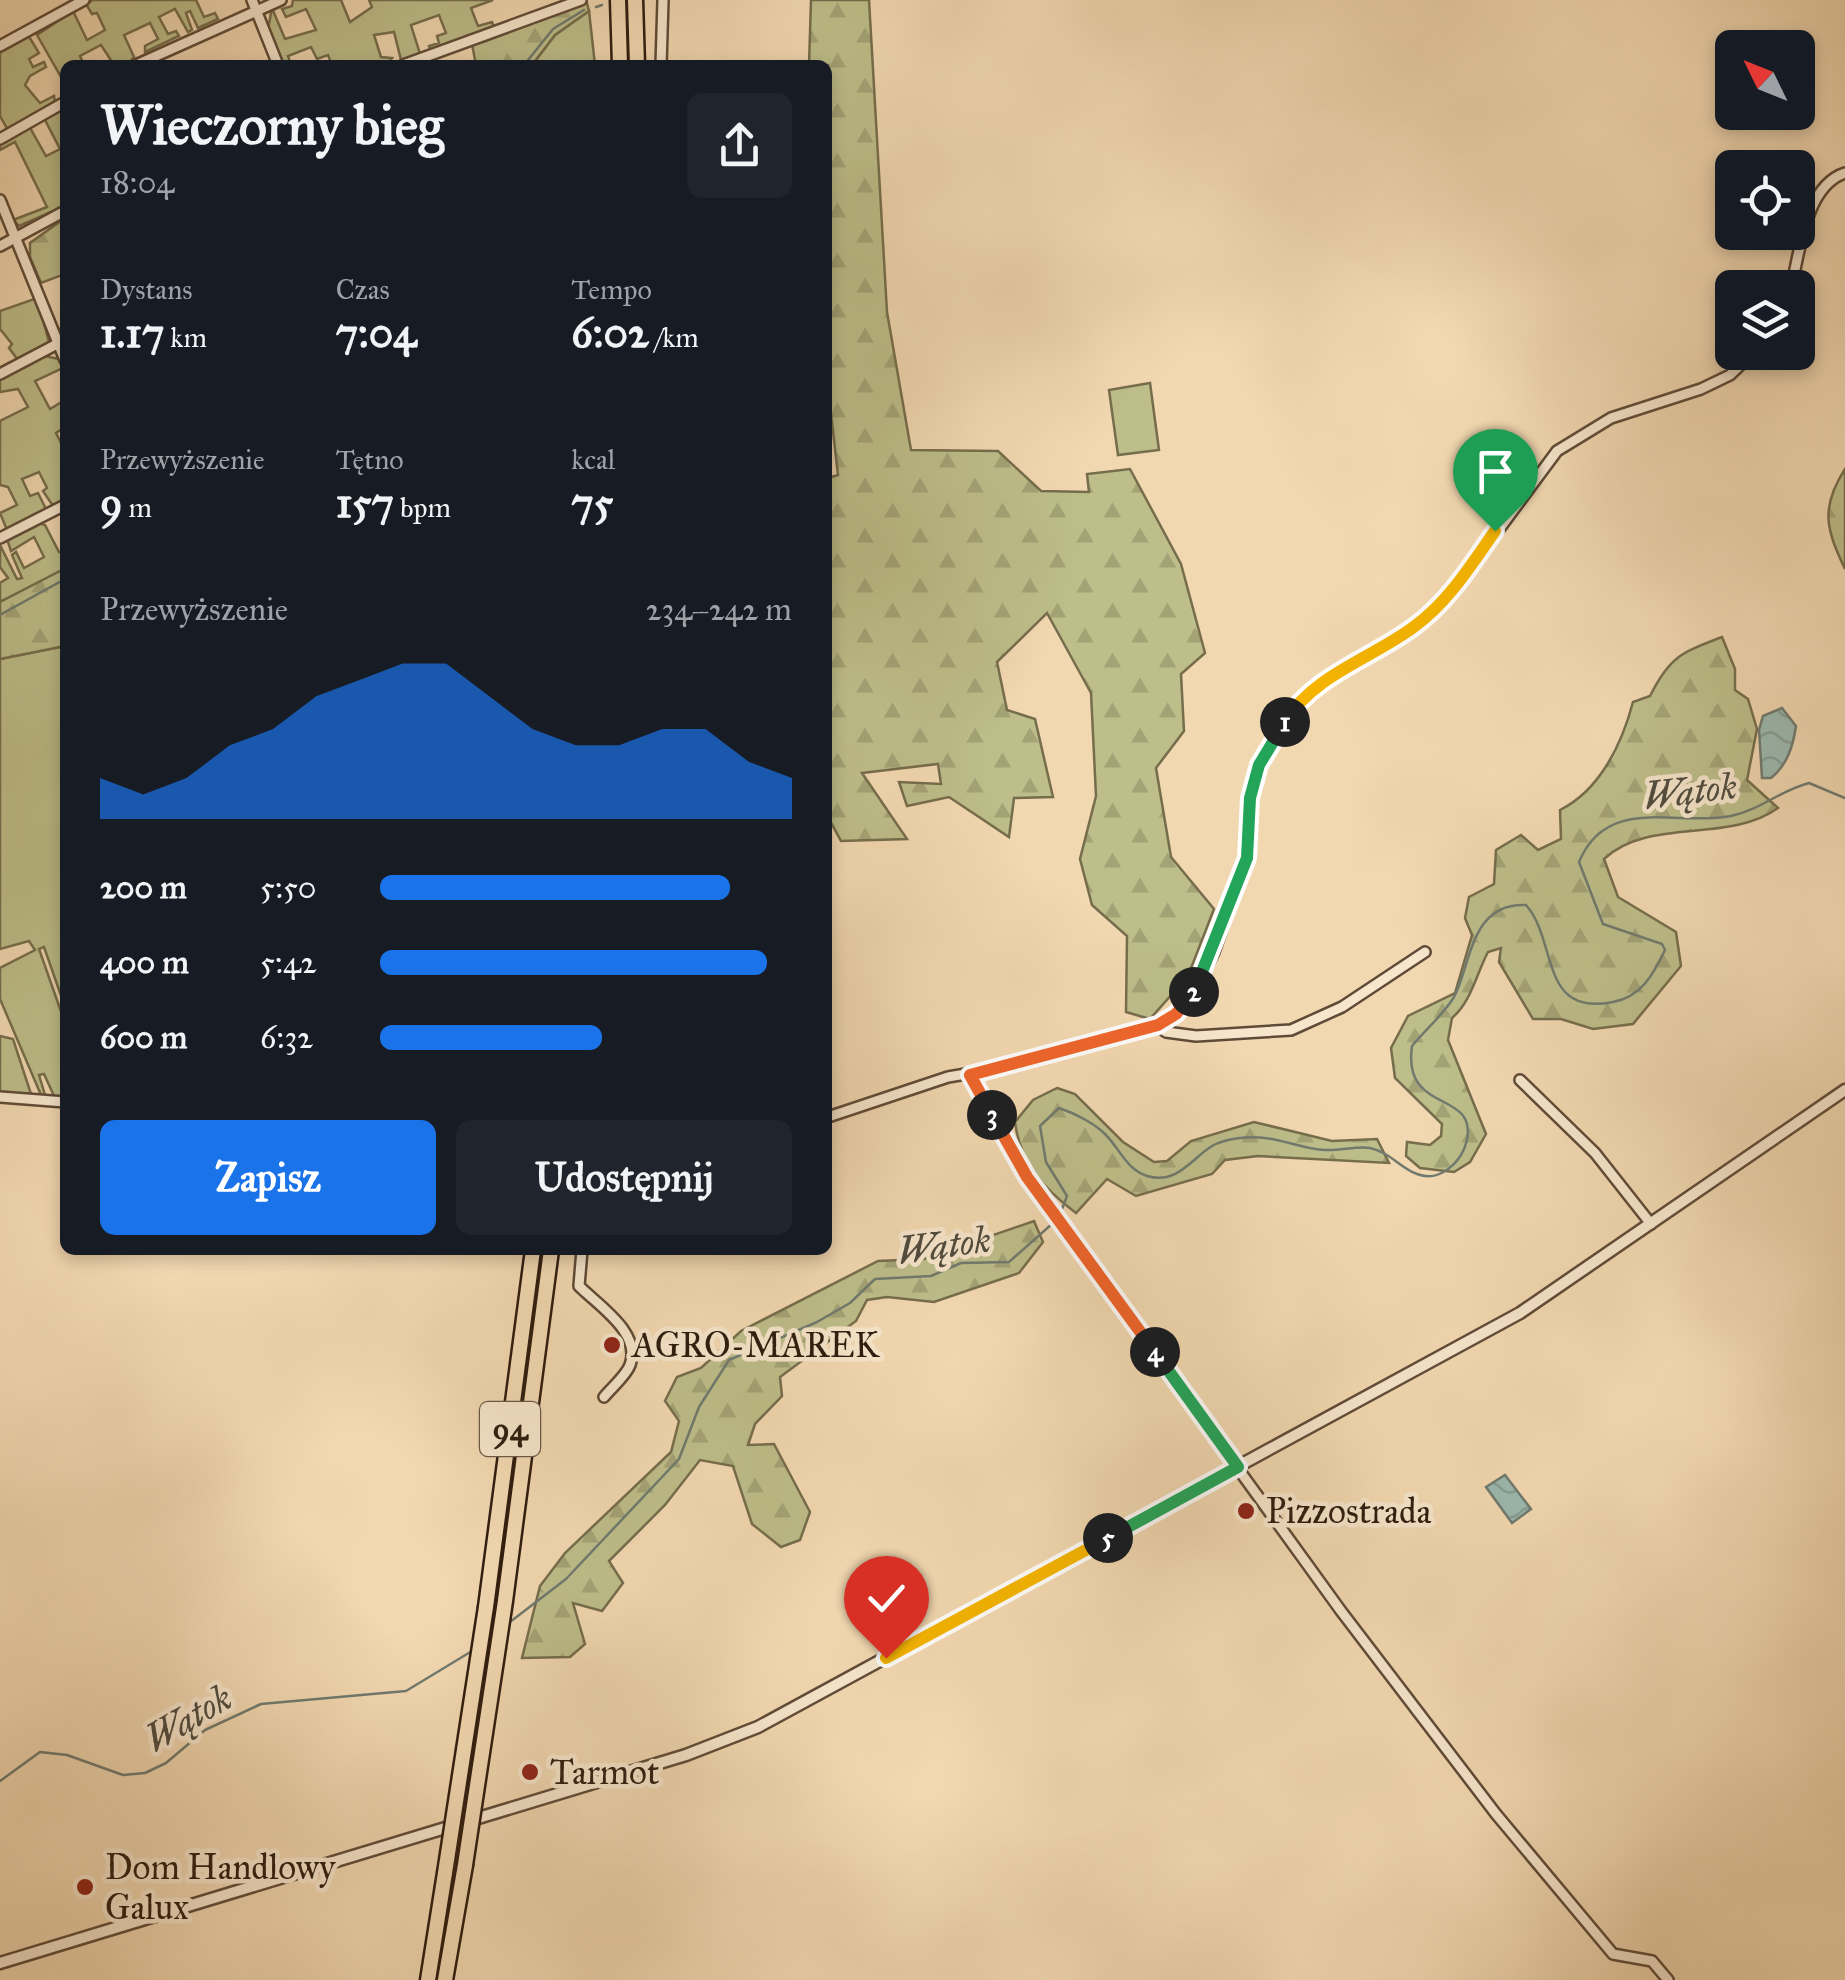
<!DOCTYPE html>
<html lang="pl">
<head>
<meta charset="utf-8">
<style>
  :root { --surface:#171b24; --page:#20242c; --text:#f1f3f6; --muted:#9ea1a6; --accent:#1a73e8 }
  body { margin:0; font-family:"IM FELL Great Primer",serif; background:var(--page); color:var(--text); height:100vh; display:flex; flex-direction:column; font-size:38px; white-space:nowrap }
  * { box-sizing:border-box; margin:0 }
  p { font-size:32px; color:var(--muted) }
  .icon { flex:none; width:55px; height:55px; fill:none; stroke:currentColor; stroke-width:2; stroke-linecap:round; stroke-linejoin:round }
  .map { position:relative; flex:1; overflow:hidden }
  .drawer { position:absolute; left:60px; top:60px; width:772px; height:1195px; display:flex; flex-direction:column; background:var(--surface); border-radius:15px; box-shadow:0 5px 15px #0003 }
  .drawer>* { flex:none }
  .needle { width:65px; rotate:313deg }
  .fabs { position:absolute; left:1715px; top:30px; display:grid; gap:20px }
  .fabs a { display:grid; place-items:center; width:100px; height:100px; border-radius:15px; background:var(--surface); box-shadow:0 5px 15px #0003; font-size:50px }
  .pin { position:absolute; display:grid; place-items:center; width:85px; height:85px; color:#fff; margin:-102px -42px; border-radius:50% 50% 50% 0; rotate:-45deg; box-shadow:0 0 10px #0007 }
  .pin .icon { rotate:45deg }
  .km { position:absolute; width:50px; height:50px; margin:-25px; border-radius:50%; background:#222; color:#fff; font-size:28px; line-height:50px; text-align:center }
  .round { display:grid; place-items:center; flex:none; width:105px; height:105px; border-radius:15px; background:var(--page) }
  .overview { display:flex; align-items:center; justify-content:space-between; height:170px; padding:0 40px }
  h1 { font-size:55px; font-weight:700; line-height:75px }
  .stats { display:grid; grid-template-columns:repeat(3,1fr); gap:15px; height:170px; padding:10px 40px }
  .stats div { display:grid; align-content:center }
  .stats b { font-size:42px; font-weight:700 }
  .stats small { font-size:28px; font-weight:400 }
  .stats p { font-size:28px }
  .chart { height:280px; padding:20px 40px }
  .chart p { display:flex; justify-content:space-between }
  .chart svg { width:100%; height:180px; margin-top:10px; fill:var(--accent); opacity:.7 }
  .button { display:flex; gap:20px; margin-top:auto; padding:20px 40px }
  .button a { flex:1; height:115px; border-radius:15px; background:var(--accent); color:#fff; font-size:40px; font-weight:700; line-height:115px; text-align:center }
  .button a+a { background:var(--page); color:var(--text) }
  ul { padding:0 40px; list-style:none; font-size:32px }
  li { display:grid; grid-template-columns:160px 120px 1fr; align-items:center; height:75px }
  li i { height:25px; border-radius:12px; background:var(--accent) }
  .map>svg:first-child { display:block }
  .grass { fill:#bdbe8a; stroke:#766d4c; stroke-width:2.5 }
  .forest { fill:url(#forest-firs); stroke:#766d4c; stroke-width:2.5 }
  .water { fill:url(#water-waves); stroke:#707a6f; stroke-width:2.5 }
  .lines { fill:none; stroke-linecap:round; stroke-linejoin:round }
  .stream { stroke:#707a6f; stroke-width:2.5 }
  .minor-casing { stroke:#604b38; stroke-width:14 }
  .tertiary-casing { stroke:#604b38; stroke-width:15 }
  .primary-casing { stroke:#2f1c0f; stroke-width:19 }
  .minor { stroke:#f7e6cc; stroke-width:9 }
  .tertiary { stroke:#f7e6cc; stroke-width:10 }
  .primary { stroke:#f2d8b1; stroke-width:14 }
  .primary-bridge-casing { stroke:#2f1c0f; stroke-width:19; stroke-linecap:butt }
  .primary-bridge { stroke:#f2d8b1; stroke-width:14 }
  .split-1-casing { stroke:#fff; stroke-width:20 }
  .split-2-casing { stroke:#fff; stroke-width:20 }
  .split-3-casing { stroke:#fff; stroke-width:20 }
  .split-4-casing { stroke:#fff; stroke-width:20 }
  .split-5-casing { stroke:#fff; stroke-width:20 }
  .split-6-casing { stroke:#fff; stroke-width:20 }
  .split-1 { stroke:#f5b400; stroke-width:12 }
  .split-2 { stroke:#22a559; stroke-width:12 }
  .split-3 { stroke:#f0652b; stroke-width:12 }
  .split-4 { stroke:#f0652b; stroke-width:12 }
  .split-5 { stroke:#22a559; stroke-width:12 }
  .split-6 { stroke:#f5b400; stroke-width:12 }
  .poi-dot { fill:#8f2418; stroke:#f7e6cc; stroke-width:4 }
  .labels { text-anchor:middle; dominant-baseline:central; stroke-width:9; stroke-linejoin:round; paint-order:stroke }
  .shield { fill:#f7e6cc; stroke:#6b5948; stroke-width:2.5 }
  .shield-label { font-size:32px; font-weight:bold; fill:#2f1c0f }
  .poi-label { font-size:35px; fill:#2f1c0f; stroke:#f7e6cc; text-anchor:start }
  .water-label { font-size:38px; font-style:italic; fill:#4f4b3f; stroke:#f7e6cc }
</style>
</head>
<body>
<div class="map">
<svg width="1845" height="1980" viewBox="0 0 1845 1980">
  <defs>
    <pattern id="forest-firs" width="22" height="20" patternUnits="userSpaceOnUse" patternTransform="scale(2.5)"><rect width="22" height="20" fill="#bdbe8a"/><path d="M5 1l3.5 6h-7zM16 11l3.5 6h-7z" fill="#a3a376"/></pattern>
    <pattern id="water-waves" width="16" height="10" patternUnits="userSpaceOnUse" patternTransform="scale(2.5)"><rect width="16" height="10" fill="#9bb9af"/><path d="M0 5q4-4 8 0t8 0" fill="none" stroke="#869e95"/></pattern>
  </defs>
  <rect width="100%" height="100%" fill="#f2d8b1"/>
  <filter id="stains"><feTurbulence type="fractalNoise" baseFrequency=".002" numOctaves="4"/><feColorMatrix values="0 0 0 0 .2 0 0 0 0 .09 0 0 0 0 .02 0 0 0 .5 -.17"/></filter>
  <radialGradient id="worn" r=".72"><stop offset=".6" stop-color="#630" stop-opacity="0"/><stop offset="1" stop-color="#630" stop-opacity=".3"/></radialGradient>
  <g class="grass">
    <path d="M93,0h103l8,17 11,-4 3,6 -20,9 -8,-17 -4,2 6,17 -4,2 -13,-23 -16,8 9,17 8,-3 3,5 -34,16v-6l13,-7 -8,-16 -26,12 10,22 -7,8h-13l-13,-20 -21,11 4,9h-19v19l-28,-49 36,-24 14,29 18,-10 -8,-17 -5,1 -6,-10z"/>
    <path d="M293,0h48l9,22 22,-15 -3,-7h124l-22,8 7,18 14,-4 3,8 -64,21 -2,-5 10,-3 -2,-7 9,-3 -7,-18 -28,10 9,29 -19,6 -7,-28 -20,3 7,22 11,1 -5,7h-55l-4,-10 -11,4 -6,-12 -23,9 3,9h-7l-16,-36 4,-21 13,31 31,-9 -10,-21 -20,8 -4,-8 10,-3z"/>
    <path d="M589,11l6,54h-63l23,-30z"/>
    <path d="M28,35l11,18 -10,6 4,8 11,-5 2,5 -16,9 -5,9 15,18 14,-7 1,7 -47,27 -8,-14v-66z"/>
    <path d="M65,107v99l-46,20 -6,-6 34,-13 -32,-65 -15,8v-6l29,-18 17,30 14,-7 -16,-31z"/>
    <path d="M37,298l12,44 -31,18 -9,-12 3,-4 -12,-15v-18z"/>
    <path d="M45,356l14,3 4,9 -28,13 15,28 15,-9v27l-9,6 9,18v49l-12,6 -10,-15 4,-3 -8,-16 -17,7 8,17 8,-3 8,16 -39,21 -7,-17 17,-8 -9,-18 -8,-2v-64l28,-14 -10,-18 -18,3v-13z"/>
    <path d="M1150,383l9,67 -41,5 -9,-65z"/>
    <path d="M39,523l6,2 14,27 6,-3v22l-65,31v-19l8,-5 -8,-11v-22l17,34 5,-1 -10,-23 4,-3 8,16 20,-11 -10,-20 -23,14 -4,-12z"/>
    <path d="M65,646v361l-21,-60 -5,2 26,74v75l-11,-2 -10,-22 -5,1 6,20h-4l-41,-96v-31l35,-18 -6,-9 -29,8v-290z"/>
    <path d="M0,1036l13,3 18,55 -31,-1z"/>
  </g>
  <g class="forest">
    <path d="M811,0h58l18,312 24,138 87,1 43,40 48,1 -2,-18 43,-5 51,95 24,89 -24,21 3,57 -28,37 15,89 43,52 -26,67 -38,43 -24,-7 1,-76 -35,-31 -12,-46 16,-63 -5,-103 -44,-80 -50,49 10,48 28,9 18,78 -39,1 -5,39 -60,-40 -42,9 -8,-24 42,2 -3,-20 -76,9 45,66 -66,2 -13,-24v-339l10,-3 -10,-87v-323h-19z"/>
    <path d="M587,3l2,8 -34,24 -23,30h-56l-4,-21z"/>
    <path d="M65,218v56l-24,9 -11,-26v-14z"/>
    <path d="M1845,469v100c-19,-40 -25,-61 0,-100z"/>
    <path d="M62,570l3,76 -65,13v-57z"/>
    <path d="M1722,637l13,32v21l13,9 9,30 -10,51 31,28c-50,36 -129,9 -174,51l14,38 58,35 5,34 -48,58 -40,5 -32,-10h-28l-34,-57 2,-14 -13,4c-12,23 -17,50 -36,66l-4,22 38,94 -16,28 -16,10 -34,-4 -14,-12 1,-14 23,3 11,-9 1,-12 -47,-46 -4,-30 17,-32 47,-23 17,-58 -7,-17 4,-21 25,-13 2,-34 25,-15 17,15 23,-11 -1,-29c40,-20 62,-66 73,-108l17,-6c20,-40 31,-43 72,-59z"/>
    <path d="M1057,1088l18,6 48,48 31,20 13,-1 24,-20 63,-19 78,19 45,-2 12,24 -131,-7 -33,4 -13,14 -76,22 -29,-17 -31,34c-32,-24 -56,-50 -61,-91l18,-22z"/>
    <path d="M1034,1221l9,21 -24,31 -85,29 -47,-5 -20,3 -11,21 -76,56 2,19 -27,28 -7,21 26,-1 36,68 -10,28 -19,7 -29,-23 -19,-58 -33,-6 -35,45 -56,56 14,22 -21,28 -29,-8 12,41 -15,13 -48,1 18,-72 25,-33 106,-101 8,-31 -14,-20 12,-24 24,-9 40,-37 137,-70 46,-2z"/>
  </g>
  <g class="water">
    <path d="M1782,708l14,18c-3,21 -9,39 -25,52h-9l-3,-48 4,-14z"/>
    <path d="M1505,1475l26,34 -19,14 -26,-36z"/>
  </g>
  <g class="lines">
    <g class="stream">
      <path d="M596,7l6,-2"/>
      <path d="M524,65l29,-36 31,-19"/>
      <path d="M0,615l65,-36"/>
      <path d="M1059,1217l8,-21 -21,-34 -6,-36 19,-18c15,5 35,15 46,26 15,15 22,36 42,42 30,9 44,-17 65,-30 14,-8 37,-10 53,-8 20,2 39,11 60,12 15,1 31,-4 45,-2 20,4 30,20 47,26 23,9 45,-12 50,-34 10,-51 -65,-25 -55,-94 13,-16 32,-32 42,-49 17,-31 16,-95 72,-92 32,36 13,112 87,97 28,-5 40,-27 52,-52l-3,-6 -59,-20 -24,-62c28,-68 99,-35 152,-46 29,-6 50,-26 78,-33l36,15"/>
      <path d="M510,1622l56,-43 113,-120 20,-52 30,-47 88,-38 33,-19 25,-24 56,-3 30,-13 48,-1 44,-39"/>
      <path d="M0,1781l40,-29 27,3 56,20 22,-2 21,-10 39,-33 56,-26 145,-13 66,-40"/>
    </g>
    <defs>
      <g id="minor">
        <path d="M252,0l26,65"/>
        <path d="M0,46l84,-46"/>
        <path d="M136,65l145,-65"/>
        <path d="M403,65l178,-65"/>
        <path d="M661,65l2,-65"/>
        <path d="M0,139l65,-37"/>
        <path d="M0,200l65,160"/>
        <path d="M0,246l65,-35"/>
        <path d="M1791,288c9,-36 14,-102 54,-115"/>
        <path d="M0,374l59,-31"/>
        <path d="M0,538l65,-33"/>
        <path d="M1158,1025l8,7 30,4 95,-6 51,-23 83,-55"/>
        <path d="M970,1075l57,102 314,434 155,203 117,140 39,7 16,19"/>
        <path d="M1520,1080l75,73 56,71"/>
        <path d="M0,1097l65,5"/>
        <path d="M828,1117l120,-40 65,-11 145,-41 18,-11 17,-20 21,-42 33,-94 3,-61 9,-32 33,-56 26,-23 98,-60 38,-36 103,-139 54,-33 90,-29 29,-14 24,-23"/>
        <path d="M582,1250l-3,36c20,20 63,47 51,79 -4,11 -19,23 -26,32"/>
      </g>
      <path id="tertiary" d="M0,1963l686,-208 72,-28 762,-414 325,-223"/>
      <g id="primary">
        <path d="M618,0l2,65"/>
        <path d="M635,0l2,65"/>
        <path d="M505,1601l46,-351"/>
        <path d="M486,1607l47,-357"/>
        <path d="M428,1980l17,-107"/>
        <path d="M445,1980l20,-115"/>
      </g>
    </defs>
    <use href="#minor" class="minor-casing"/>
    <use href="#tertiary" class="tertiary-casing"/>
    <use href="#primary" class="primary-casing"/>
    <use href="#minor" class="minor"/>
    <use href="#tertiary" class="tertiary"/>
    <use href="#primary" class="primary"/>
    <defs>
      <g id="primary-bridge">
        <path d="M465,1865l40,-264"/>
        <path d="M445,1873l41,-266"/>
      </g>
    </defs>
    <use href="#primary-bridge" class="primary-bridge-casing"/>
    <use href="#primary-bridge" class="primary-bridge"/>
  </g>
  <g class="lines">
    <defs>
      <path id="split-1" d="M1285,722c28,-47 88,-64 130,-96 34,-25 56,-61 80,-95"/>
      <path id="split-2" d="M1194,992l53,-134 3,-60 9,-33 26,-43"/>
      <path id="split-3" d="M992,1115l-22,-40 188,-50 18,-11 18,-22"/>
      <path id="split-4" d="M992,1115l35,62 128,175"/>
      <path id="split-5" d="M1108,1538l130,-71 -83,-115"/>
      <path id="split-6" d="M886,1658l222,-120"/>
    </defs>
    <use href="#split-1" class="split-1-casing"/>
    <use href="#split-2" class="split-2-casing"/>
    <use href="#split-3" class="split-3-casing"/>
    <use href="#split-4" class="split-4-casing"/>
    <use href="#split-5" class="split-5-casing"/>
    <use href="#split-6" class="split-6-casing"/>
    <use href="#split-1" class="split-1"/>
    <use href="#split-2" class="split-2"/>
    <use href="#split-3" class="split-3"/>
    <use href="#split-4" class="split-4"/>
    <use href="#split-5" class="split-5"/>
    <use href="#split-6" class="split-6"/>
  </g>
  <g class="poi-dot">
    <circle cx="612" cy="1345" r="10"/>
    <circle cx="1246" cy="1511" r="10"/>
    <circle cx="530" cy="1772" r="10"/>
    <circle cx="85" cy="1887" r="10"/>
  </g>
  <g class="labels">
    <rect class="shield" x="480" y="1402" width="60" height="54" rx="8"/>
    <g class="shield-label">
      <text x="510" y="1429">94</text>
    </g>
    <g class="poi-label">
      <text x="632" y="1345">AGRO-MAREK</text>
      <text x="1266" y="1511">Pizzostrada</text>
      <text x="550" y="1772">Tarmot</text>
      <text x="105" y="1867">Dom Handlowy<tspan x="105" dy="40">Galux</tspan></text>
    </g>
    <g class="water-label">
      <text transform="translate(1690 791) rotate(-7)">Wątok</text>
      <text transform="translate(944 1245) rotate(-8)">Wątok</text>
      <text transform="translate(188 1718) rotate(-31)">Wątok</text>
    </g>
  </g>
  <rect width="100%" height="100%" filter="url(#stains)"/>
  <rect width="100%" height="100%" fill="url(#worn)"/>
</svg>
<div class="fabs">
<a><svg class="needle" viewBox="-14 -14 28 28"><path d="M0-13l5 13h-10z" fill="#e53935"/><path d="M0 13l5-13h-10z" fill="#9ea1a6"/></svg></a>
<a><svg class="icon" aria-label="locate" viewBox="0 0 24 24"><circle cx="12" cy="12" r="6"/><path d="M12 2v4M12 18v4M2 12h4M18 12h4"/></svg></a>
<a><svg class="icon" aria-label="layers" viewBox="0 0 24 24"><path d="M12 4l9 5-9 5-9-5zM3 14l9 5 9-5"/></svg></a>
</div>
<div class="pin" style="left:1495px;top:531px;background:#1e9e55"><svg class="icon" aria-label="arrive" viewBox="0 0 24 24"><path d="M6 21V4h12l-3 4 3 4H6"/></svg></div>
<div class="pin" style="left:886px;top:1658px;background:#d93025"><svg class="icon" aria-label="check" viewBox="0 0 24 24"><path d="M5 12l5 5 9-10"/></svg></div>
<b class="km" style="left:1285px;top:722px">1</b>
<b class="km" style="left:1194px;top:992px">2</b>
<b class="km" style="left:992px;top:1115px">3</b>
<b class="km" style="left:1155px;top:1352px">4</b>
<b class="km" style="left:1108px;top:1538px">5</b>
<section class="drawer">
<div class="overview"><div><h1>Wieczorny bieg</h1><p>18:04</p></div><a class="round"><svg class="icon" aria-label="share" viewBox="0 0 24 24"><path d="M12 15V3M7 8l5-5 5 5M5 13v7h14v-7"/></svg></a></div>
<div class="stats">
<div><p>Dystans</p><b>1.17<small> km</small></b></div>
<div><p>Czas</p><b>7:04</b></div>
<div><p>Tempo</p><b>6:02<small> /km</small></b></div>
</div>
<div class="stats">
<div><p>Przewyższenie</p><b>9<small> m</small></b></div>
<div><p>Tętno</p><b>157<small> bpm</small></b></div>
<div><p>kcal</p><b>75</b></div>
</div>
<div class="chart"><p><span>Przewyższenie</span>234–242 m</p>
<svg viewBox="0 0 160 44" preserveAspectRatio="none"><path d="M0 44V34L10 38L20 34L30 26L40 22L50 14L60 10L70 6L80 6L90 14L100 22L110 26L120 26L130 22L140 22L150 30L160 34V44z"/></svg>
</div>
<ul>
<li><b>200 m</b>5:50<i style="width:85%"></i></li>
<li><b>400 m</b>5:42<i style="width:94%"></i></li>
<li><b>600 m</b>6:32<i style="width:54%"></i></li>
</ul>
<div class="button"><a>Zapisz</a><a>Udostępnij</a></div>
</section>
</div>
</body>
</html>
